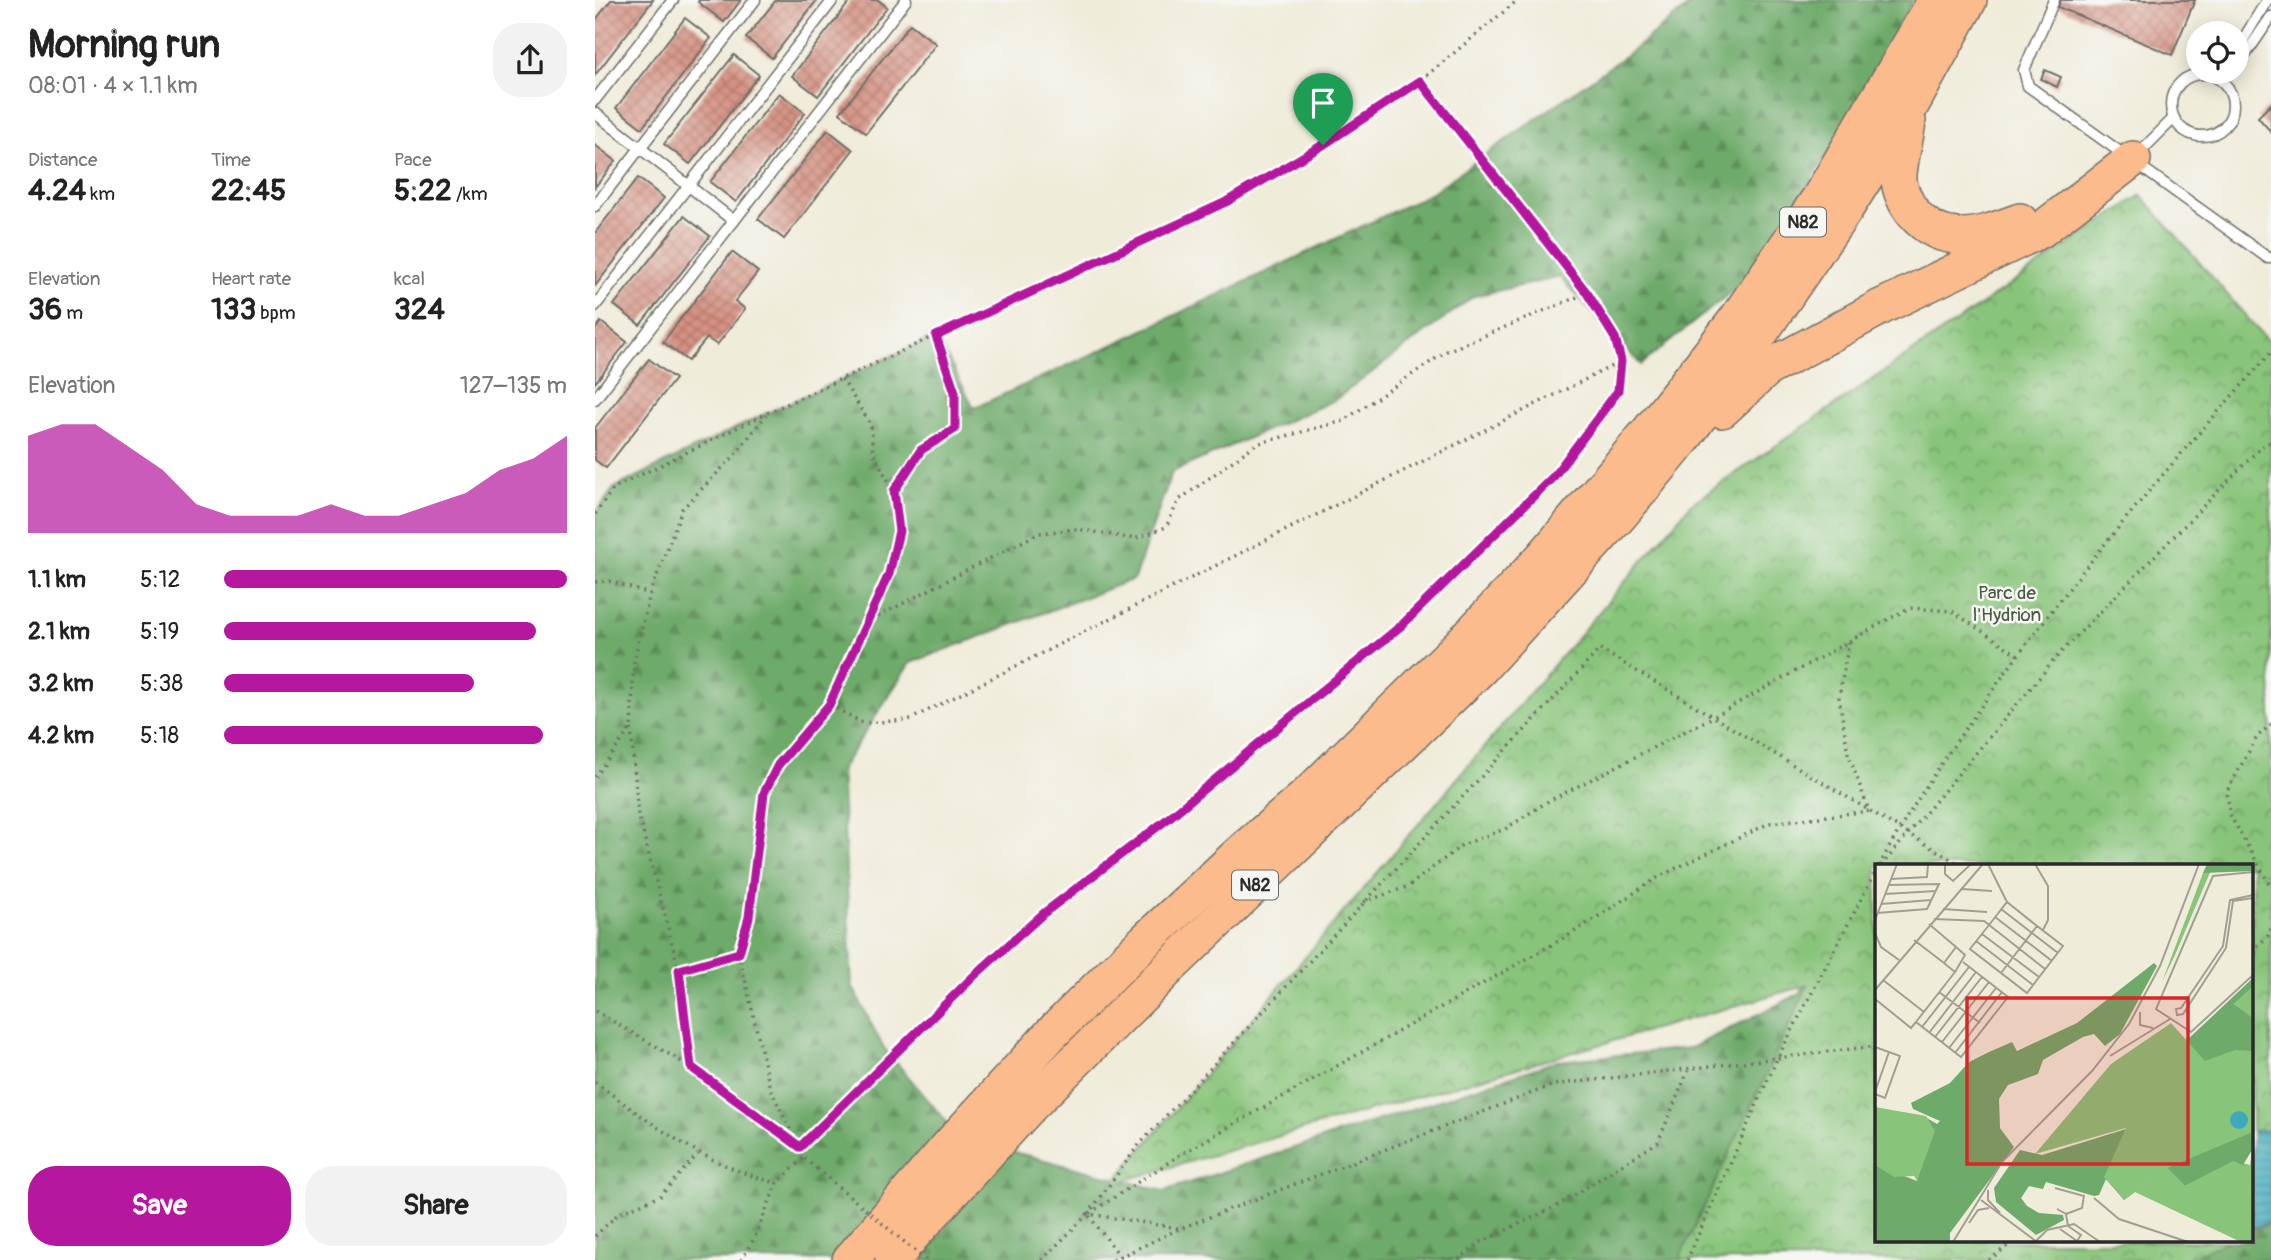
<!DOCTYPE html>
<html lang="en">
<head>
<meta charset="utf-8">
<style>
  :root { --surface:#fff; --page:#f2f2f2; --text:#222; --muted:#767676; --accent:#b5179e }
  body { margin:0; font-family:Pangolin,sans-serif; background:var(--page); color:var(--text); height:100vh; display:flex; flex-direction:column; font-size:26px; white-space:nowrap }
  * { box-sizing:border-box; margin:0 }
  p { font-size:23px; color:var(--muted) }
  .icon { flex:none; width:38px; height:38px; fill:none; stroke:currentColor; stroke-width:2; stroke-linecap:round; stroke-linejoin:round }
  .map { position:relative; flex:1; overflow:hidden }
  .details { display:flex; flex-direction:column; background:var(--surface); width:595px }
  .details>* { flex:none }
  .buttons { position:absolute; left:1591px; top:21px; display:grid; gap:14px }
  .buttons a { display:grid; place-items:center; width:63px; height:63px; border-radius:50%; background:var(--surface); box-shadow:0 4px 18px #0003; font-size:35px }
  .pin { position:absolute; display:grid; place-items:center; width:60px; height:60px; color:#fff; margin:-72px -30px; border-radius:50% 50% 50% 0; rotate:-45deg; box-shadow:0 0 7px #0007 }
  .pin .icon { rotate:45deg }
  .round { display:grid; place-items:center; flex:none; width:74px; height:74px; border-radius:28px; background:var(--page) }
  .headline { display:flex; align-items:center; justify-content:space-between; height:119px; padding:0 28px }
  h1 { font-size:38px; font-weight:700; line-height:52px }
  .metrics { display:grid; grid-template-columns:repeat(3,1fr); gap:10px; height:119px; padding:7px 28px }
  .metrics div { display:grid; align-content:center }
  .metrics b { font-size:30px; font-weight:700 }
  .metrics small { font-size:19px; font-weight:400 }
  .metrics p { font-size:19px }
  .chart { height:196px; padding:14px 28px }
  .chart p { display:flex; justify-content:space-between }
  .chart svg { width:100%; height:126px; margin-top:7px; fill:var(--accent); opacity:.7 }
  .action { display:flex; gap:14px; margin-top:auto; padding:14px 28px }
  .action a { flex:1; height:80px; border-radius:28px; background:var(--accent); color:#fff; font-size:28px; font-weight:700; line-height:80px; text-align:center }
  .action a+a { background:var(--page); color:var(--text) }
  ul { padding:0 28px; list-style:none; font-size:23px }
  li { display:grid; grid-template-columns:112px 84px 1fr; align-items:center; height:52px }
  li i { height:18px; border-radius:9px; background:var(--accent) }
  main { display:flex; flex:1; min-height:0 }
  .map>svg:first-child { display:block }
  .forest { fill:url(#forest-firs); stroke:#4c6a4a; stroke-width:2 }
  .park { fill:url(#park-crowns); stroke:#5a7852; stroke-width:2 }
  .water { fill:url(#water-rules); stroke:#346a74; stroke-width:2 }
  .building { fill:url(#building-cross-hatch) }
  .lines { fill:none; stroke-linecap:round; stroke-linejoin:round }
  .service-casing { stroke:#706f68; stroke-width:13 }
  .trunk-casing { stroke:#706f68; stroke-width:38 }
  .path { stroke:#706f68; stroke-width:3.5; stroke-dasharray:2 5; stroke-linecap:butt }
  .service { stroke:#fff; stroke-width:10 }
  .trunk { stroke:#fbbb8d; stroke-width:35 }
  .path-bridge { stroke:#706f68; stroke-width:3.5; stroke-dasharray:2 5; stroke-linecap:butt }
  .route-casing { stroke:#fff; stroke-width:14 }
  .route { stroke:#b5179e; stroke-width:9 }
  .labels { text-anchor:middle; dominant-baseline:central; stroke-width:5; stroke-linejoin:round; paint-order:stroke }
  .shield { fill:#f6f6f2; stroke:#686867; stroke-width:2 }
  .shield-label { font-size:18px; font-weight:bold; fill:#2b2b2b }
  .park-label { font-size:19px; fill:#475943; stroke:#f6f6f2 }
  .inset-road { fill:none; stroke:#a19f94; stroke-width:2 }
  .view { fill:#d62828; fill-opacity:0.15; stroke:#d62828; stroke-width:3.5 }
  .inset-edge { fill:none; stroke:#2b2b2b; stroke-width:3.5 }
</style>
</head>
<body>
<main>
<section class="details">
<div class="headline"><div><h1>Morning run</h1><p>08:01 · 4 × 1.1 km</p></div><a class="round"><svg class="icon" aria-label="share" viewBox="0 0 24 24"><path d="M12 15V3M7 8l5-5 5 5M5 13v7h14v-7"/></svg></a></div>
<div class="metrics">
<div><p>Distance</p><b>4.24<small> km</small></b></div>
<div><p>Time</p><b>22:45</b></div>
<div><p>Pace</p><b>5:22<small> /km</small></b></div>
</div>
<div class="metrics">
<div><p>Elevation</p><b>36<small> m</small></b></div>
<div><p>Heart rate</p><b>133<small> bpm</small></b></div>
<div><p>kcal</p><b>324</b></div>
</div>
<div class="chart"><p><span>Elevation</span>127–135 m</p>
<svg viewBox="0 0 160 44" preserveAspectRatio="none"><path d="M0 44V10L10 6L20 6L30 14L40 22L50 34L60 38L70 38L80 38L90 34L100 38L110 38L120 34L130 30L140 22L150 18L160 10V44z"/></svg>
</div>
<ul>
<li><b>1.1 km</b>5:12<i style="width:100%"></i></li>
<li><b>2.1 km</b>5:19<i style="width:91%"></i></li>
<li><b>3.2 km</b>5:38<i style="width:73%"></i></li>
<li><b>4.2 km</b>5:18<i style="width:93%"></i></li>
</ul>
<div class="action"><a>Save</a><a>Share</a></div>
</section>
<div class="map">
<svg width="1676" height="1260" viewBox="0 0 1676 1260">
  <defs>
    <pattern id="forest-firs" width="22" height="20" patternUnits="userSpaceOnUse" patternTransform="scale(1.75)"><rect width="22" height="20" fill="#6eaa6a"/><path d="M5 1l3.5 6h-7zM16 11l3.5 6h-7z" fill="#5b8b57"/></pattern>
    <pattern id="park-crowns" width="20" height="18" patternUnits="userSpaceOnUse" patternTransform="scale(1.75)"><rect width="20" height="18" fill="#88c47a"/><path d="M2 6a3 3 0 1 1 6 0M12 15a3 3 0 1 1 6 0" fill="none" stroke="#6f9f64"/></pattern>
    <pattern id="water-rules" width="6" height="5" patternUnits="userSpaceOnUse" patternTransform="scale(1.75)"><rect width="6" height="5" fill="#3daabc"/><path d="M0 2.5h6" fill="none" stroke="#338b99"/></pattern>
    <pattern id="building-cross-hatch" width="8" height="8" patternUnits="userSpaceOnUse" patternTransform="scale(1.75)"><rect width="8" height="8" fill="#d69282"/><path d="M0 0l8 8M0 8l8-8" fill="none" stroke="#ae776b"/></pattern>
  </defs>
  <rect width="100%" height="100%" fill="#f6f6f2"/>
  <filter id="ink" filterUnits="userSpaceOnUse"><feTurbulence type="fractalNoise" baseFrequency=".0143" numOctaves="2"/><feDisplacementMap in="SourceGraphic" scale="14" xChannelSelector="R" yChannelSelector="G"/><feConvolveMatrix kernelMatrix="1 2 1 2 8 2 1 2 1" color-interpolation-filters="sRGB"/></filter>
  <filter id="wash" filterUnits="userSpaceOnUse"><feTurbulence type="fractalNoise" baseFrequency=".00686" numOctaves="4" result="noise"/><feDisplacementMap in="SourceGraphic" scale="28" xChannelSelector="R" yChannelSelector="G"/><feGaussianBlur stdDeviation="1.57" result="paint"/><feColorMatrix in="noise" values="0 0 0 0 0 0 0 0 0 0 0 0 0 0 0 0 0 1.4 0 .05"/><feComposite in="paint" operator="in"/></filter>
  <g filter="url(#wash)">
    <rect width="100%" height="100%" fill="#f0ecda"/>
    <g class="forest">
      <path d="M1101,0h217l-51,99 -109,175 -112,91 -81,-88 -86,19 -139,104 -163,72 -38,107 -224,84 -69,106 11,217 31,61 68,80 -114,133h-242v-746l19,-26 153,-75 169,-77 38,72 132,-60 322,-153 204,-144z"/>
      <path d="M1282,882v359h375v-13l19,-6v38h-1349l80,-111 162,42 393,-130 134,-13 108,-54z"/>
    </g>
    <path class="park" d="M1546,195l130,150v878l-19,8v-365h-375v375h352l-46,19h-504l129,-275 -696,199 579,-680z"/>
    <path class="water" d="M1657,1131l19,-1v92l-19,6z"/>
    <g id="blocks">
      <g class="building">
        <path d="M16,0h42l-58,75v-54z"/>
        <path d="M104,0h42l-17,22 -26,-20z"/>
        <path d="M181,0h41l-45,58 -26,-20z"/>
        <path d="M256,0h27l9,7 -69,89 -26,-20z"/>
        <path d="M1466,0h134l-23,55 -114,-48z"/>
        <path d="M90,18l26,20 -69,90 -26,-20z"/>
        <path d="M315,24l26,20 -70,89 -26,-20z"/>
        <path d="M139,55l25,20 -69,89 -26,-20z"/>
        <path d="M1450,70l16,7 -4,10 -16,-8z"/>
        <path d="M184,93l26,20 -69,89 -26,-20z"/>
        <path d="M1676,104v28l-13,-15z"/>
        <path d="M233,130l25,20 -69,89 -26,-20z"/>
        <path d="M0,145l21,16 -21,26z"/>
        <path d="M43,178l26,20 -69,88v-53z"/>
        <path d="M89,216l26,20 -70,89 -26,-20z"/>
        <path d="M137,252l26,20 -23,29 10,8 -28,36 -10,-7 -19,23 -25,-19z"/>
        <path d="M6,322l26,20 -32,41v-53z"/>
        <path d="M54,359l26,20 -69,89 -11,-8v-32z"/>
      </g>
    </g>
  </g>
  <g filter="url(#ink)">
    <use href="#blocks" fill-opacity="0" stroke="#706f68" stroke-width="2"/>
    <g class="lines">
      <defs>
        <g id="service">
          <path d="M1459,0l-30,70 4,16 240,172h3"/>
          <path d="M1642,50l30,-50"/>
          <path d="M1642,67l34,-50"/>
          <circle cx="1607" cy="105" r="31"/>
          <path d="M0,100l78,-100"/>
          <path d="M0,113l139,108"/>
          <path d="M1540,157l39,-39"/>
          <path d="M0,206l160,-206"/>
          <path d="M0,306l238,-306"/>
          <path d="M0,399l311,-399"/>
        </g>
        <g id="trunk">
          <path d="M1313,121c-2,18 -8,36 -9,54 -1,13 7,30 16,40 31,34 67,20 105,6"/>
          <path d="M1127,410l46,-42 113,-61 160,-77 92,-71"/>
          <path d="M255,1260l105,-121 97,-106 96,-95 93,-86 63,-54 159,-156 80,-85 107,-127 86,-110 84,-123 116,-197"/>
          <path d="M298,1260l17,-22 121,-133 142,-141 307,-295 141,-155 62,-75 76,-104 87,-127 64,-101 59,-107"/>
        </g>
      </defs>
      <use href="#service" class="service-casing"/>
      <use href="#trunk" class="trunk-casing"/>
      <g class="path">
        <path d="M247,379l29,46 2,28 21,38 5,41 -10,42 -20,45"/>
        <path d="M299,491l27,-41 34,-21v-37l-19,-56"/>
        <path d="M0,514l19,-26 153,-75 459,-211 97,-57 97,-64 98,-81"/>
        <path d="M0,582l14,-1 41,13"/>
        <path d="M235,705l33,18 46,-3 711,-358"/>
        <path d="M1676,724l-14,13 -30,54 3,24 41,72"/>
        <path d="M36,729l7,84 41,157 12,97"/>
        <path d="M0,777l36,-49 3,-67 16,-67 32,-85 52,-53 32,-41"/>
        <path d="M1284,866c34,-64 76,-123 118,-182 84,-116 177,-225 274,-331"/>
        <path d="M1286,866l180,-214 203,-208 7,-2"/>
        <path d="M769,902l45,-16 53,-41 43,-16 42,-27 166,-85 196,-109 43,3 66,44"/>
        <path d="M1657,951l18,-17 1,-8"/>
        <path d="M84,970l60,-17"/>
        <path d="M0,1011l96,56 107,79"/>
        <path d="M0,1082c59,44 110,83 182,101"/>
        <path d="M205,1147l174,-171 70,-63 121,-91 237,-197 152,-149 64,-85 3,-30 -6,-23 -28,-45 -167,-212"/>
        <path d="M222,1169l-13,-11 -34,-70 -31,-135 10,-36 15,-123 14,-29 52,-60 39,-84 170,-88 38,-4 58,10 31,-12 13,-27 77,-56 87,-23 104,-70 140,-58"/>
        <path d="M495,1213l93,-60 388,-219 89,-58 110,-53 99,-12 -21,-58 -9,-56 10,-55"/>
        <path d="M493,1214l50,-68 462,-497 362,217"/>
        <path d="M494,1216l34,44"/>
        <path d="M0,1236l23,-22 42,-18 38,-42"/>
        <path d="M146,1260l15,-25 21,-52 27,-25"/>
        <path d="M447,1260l46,-46 90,14"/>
        <path d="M518,1260l68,-32 372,-143 324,-39"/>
        <path d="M864,1260l20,-17 78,-37 101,-64 30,-71"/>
        <path d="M1092,1260l90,-201 100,-190"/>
        <path d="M1394,1260l25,-19"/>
      </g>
      <use href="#service" class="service"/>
      <use href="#trunk" class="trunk"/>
      <path class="path-bridge" d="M222,1169l109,91"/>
    </g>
  </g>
  <g class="lines" filter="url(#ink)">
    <defs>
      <path id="route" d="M825,81l167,212 28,45 6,23 -3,30 -64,85 -152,149 -237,196 -121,92 -70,63 -174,171 -109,-80 -12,-97 60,-17 10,-36 15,-124 14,-28 51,-60 60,-131 10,-43 -5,-40 27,-41 34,-21v-37l-19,-56 290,-134 97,-57z"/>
    </defs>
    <use href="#route" class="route-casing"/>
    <use href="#route" class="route"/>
  </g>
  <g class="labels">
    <g class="shield">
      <rect x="1185" y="207.5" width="46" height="29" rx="5"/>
      <rect x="637" y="870.5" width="46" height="29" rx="5"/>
    </g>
    <g class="shield-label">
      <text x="1208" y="222">N82</text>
      <text x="660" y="885">N82</text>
    </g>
    <g class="park-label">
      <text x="1412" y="593">Parc de<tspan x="1412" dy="22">l'Hydrion</tspan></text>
    </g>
  </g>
  <g transform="translate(1280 864)">
    <rect width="378" height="378" fill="#f0ecda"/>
    <path d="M336,6l-36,85 -13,27 41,-109zM378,289v89h-12l-106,-50 32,-24 18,18 49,-25 16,4z" fill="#88c47a"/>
    <path d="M332,0h46v7l-50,2zM279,99l3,3 -37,68 -15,12 -11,-12 -11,3 -40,23 -5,14 -30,11 -9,14 1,29 14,19 -64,86v9h-75v-77l42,16 14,-52 -6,-12 12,7 3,-3 -27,-12 -2,-6 39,-20 19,-21 20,-10 23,-10 5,9 60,-28zM378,114v9l-19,17 19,13v136l-3,13 2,-16 -9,15 3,2 -12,-6 -49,25 -18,-18 -43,32 -18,-21 -7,16 -5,1 -48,-14 -3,7 -14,-3 -8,12 6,8 12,7 24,2 1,5 -28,15 -40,-33 -2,-14 26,-38 22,5 84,-26 60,-88z" fill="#6eaa6a"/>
    <path d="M296,159l34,38 30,-11 18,1v81l-86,36 -43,32 -20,-23 22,-49 -91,26 76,-90z" fill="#88c47a"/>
    <path d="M378,123v30h-2l-17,-13zM0,243l51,9 9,15 -18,50 -3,-5 -20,1 -19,-12z" fill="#88c47a"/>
    <path d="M355 256a9 9 0 1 1 18 0a9 9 0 1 1-18 0Z" fill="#3daabc"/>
    <path class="inset-road" d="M70,0v10l8,7 18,-17M113,0l19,38M160,0l13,22v34l-5,10M378,8l-40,4 -57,133 35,23 62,-57M16,15l36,-2 1,-13M87,25l30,2M10,30l51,-3M378,31l-23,5 -7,46 -42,62 -5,1 1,6 6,-1 43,-66 7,-47 20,-3M6,40l50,-4M68,45l44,3M126,45l57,44M2,49l50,-4 12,-25 -51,1M120,53l57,44M59,55l50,2 61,48M0,56l22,-56M54,60l27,23M0,69l6,14 18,13M107,70l57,43M39,76l30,23 11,9 10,-17 -9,-8 -12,16M101,77l57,44M80,108l-39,50 45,35 47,-60 -45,-35M126,109l36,-47 26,20 -36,47 -57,-44 19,-24 18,-23 30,24M8,116l41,32M0,126l108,-126M64,128l41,31M0,135l36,29 5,-6M265,148v13l13,3M47,163l47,-60M54,169l47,-61M60,173l47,-60M67,178l47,-60M0,183l25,9 -15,42 -10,-4M74,184l47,-60M80,189l47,-61M235,192l60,-37M0,228l14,-40M180,324l29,8 -2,12 -16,6M113,326v10l12,13M219,334l25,21 69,23M106,336l56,42M182,345l9,5 2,12 13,9 -4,6 -17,-12M94,359l9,-13 11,-2M161,377l11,-11 27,-6 26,18M78,378l49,-80 90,-91 37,-47 31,-58 39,-102"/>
    <path class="view" d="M92,134h221v166h-221z"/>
    <rect width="378" height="378" class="inset-edge"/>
  </g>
</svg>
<div class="buttons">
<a><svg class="icon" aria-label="locate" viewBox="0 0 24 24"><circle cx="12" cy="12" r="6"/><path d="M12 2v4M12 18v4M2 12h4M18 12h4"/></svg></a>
</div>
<div class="pin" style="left:728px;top:145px;background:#1e9e55"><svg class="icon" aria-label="arrive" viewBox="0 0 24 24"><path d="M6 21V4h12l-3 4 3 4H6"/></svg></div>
</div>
</main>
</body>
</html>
